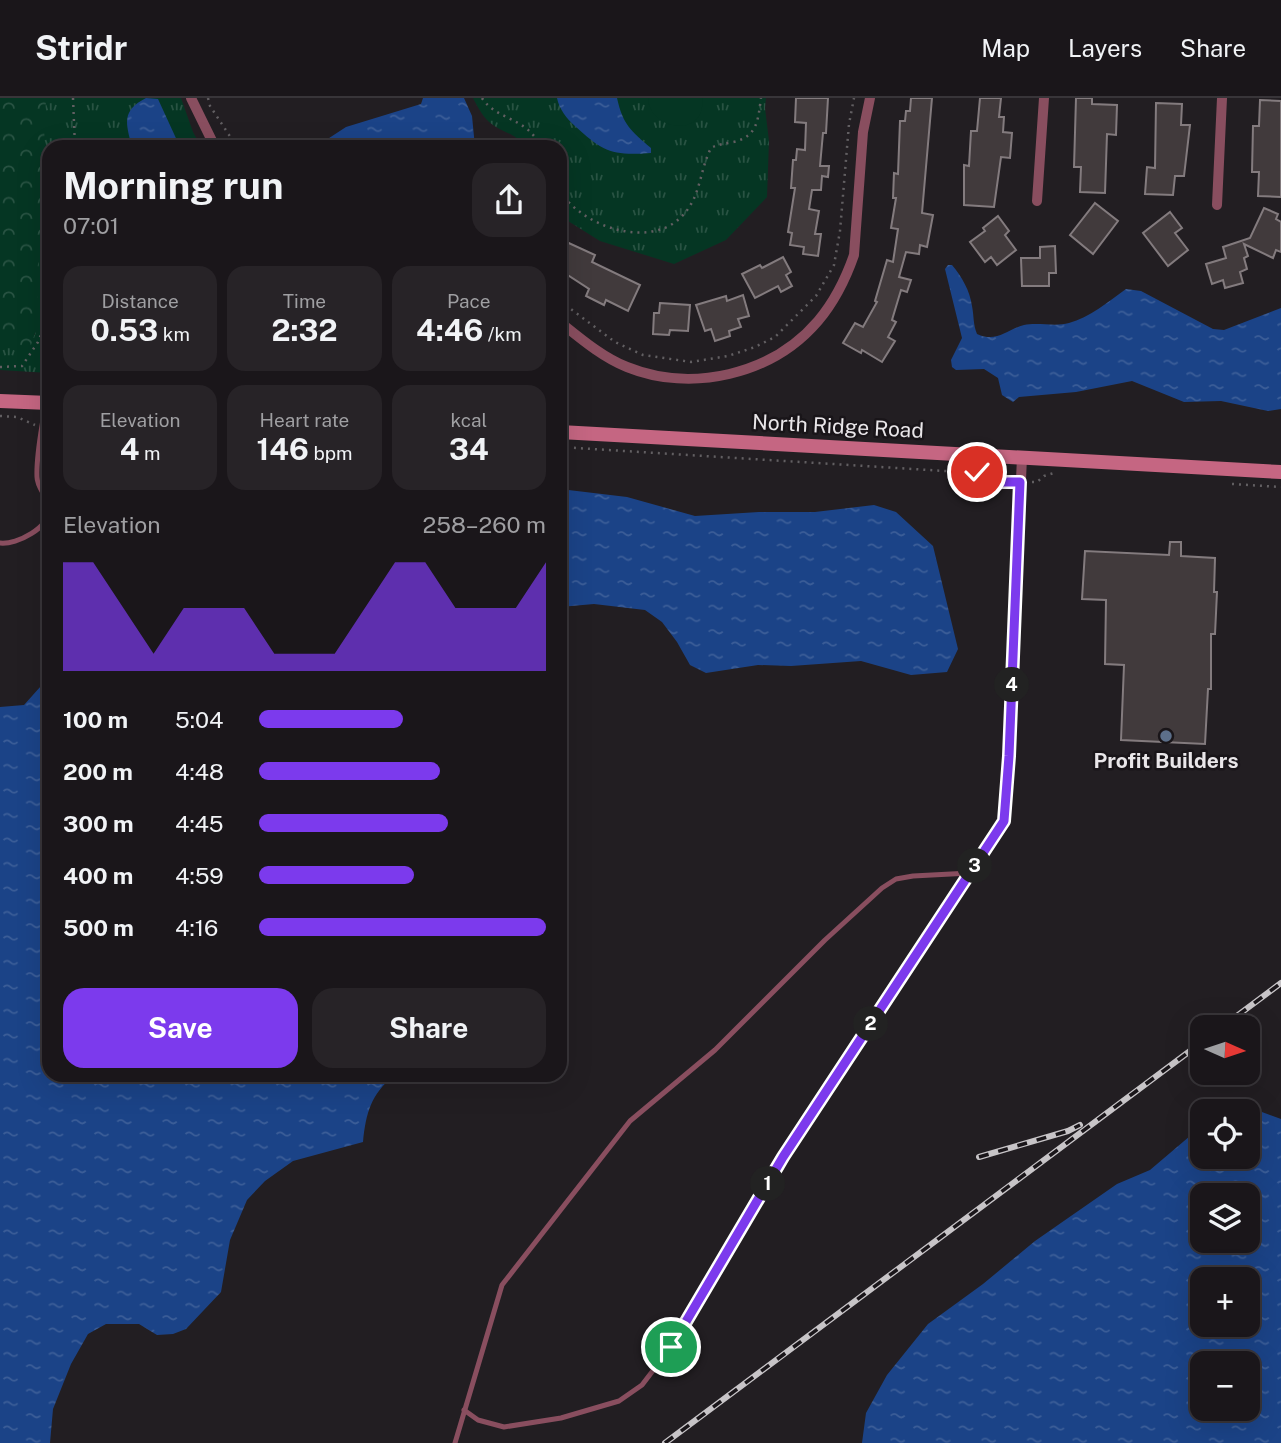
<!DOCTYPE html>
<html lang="en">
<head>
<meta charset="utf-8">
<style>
  :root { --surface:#1a161a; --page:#272327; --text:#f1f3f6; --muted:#9f9fa2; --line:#383539; --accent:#7c3aed }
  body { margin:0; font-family:"Public Sans",sans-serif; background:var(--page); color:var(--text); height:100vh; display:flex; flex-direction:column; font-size:26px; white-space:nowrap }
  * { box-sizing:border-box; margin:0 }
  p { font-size:23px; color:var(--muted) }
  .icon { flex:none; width:38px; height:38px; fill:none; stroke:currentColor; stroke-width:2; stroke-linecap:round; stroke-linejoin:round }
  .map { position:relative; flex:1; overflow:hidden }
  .drawer { position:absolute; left:42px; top:42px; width:525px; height:942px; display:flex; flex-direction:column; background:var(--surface); border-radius:21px; box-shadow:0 7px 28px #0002,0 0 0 2px var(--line) }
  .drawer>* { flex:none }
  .needle { width:46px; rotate:93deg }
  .buttons { position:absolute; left:1190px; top:917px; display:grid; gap:14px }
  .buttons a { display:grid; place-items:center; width:70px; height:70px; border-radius:14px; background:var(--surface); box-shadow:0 7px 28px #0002,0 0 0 2px var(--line); font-size:35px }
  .pin { position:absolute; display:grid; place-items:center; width:60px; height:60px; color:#fff; margin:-30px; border:4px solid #fff; border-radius:50%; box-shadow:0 2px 7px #0007 }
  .km { position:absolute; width:35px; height:35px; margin:-18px; border-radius:50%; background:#222; color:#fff; font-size:19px; line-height:35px; text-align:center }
  .round { display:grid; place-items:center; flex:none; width:74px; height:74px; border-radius:21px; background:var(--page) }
  .head { display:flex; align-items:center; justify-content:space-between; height:119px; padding:0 21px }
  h1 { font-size:38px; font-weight:700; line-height:52px }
  .metrics { display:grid; grid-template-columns:repeat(3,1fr); gap:10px; height:119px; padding:7px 21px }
  .metrics div { display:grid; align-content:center; border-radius:18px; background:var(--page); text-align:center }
  .metrics b { font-size:30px; font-weight:700 }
  .metrics small { font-size:19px; font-weight:400 }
  .metrics p { font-size:19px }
  .chart { height:196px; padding:14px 21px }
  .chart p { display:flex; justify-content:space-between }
  .chart svg { width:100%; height:126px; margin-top:7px; fill:var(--accent); opacity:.7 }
  .button { display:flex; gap:14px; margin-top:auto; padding:14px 21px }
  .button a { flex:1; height:80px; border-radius:21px; background:var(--accent); color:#fff; font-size:28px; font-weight:700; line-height:80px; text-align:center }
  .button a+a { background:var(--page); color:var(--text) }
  ul { padding:0 21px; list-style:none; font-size:23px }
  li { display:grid; grid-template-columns:112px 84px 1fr; align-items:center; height:52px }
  li i { height:18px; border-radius:9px; background:var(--accent) }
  header { display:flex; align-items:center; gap:42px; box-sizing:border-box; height:98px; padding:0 35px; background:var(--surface); border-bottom:2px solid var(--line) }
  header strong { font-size:33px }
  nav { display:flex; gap:38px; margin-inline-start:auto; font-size:24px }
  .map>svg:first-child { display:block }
  .grass { fill:url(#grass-tufts) }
  .forest { fill:url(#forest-crowns) }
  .garden { fill:#053623 }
  .water { fill:url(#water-ripples); fill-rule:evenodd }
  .building { fill:#413a3c; stroke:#837b7e; stroke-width:2 }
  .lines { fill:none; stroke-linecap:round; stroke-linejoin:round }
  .path { stroke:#625f62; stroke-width:2.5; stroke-dasharray:2 5; stroke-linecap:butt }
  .lane { stroke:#894e5f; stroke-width:5 }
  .street { stroke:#894e5f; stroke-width:10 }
  .secondary { stroke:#c56682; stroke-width:14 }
  .rail-casing { stroke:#c7c4c7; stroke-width:6 }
  .rail { stroke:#191519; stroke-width:3.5; stroke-dasharray:10; stroke-linecap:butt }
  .route-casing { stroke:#fff; stroke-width:14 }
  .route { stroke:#7c3aed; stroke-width:9 }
  .service-dot { fill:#5c6f8a; stroke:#191519; stroke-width:2.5 }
  .labels { text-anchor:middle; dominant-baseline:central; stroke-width:5; stroke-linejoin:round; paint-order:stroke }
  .street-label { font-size:21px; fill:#e9e6e9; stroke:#191519 }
  .poi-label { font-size:21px; font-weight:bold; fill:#e9e6e9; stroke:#191519 }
</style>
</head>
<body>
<header>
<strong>Stridr</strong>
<nav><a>Map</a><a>Layers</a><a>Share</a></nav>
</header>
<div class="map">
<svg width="1281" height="1345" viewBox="0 0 1281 1345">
  <defs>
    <pattern id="grass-tufts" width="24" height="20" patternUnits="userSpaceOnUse" patternTransform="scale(1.75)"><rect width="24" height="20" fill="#053623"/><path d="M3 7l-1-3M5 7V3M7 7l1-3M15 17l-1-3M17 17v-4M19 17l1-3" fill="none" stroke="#295343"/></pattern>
    <pattern id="forest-crowns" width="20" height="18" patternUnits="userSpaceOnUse" patternTransform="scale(1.75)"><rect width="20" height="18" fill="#053623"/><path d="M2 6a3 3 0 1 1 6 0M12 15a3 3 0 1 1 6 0" fill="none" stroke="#295343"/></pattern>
    <pattern id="water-ripples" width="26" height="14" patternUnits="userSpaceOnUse" patternTransform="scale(1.75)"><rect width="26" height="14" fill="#1b4387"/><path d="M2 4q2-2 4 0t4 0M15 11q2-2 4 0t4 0" fill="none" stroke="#3c5e98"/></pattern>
  </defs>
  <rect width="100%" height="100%" fill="#221e22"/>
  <g class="grass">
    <path d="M44,0h137l12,34 8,15h-152v226l-49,-3v-47l35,12z"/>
    <path d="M473,0h293l-1,10 4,33 -2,56 -41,43 -52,24 -74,-23 -40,-25v-69h-35c-10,-14 -19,-13 -32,-22 -9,-6 -15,-17 -20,-27z"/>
  </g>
  <path class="forest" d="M0,0h46l-10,232 -5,15 -8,10 -23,-12z"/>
  <path class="garden" d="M648,0h54c5,41 -53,33 -54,0z"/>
  <g class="water">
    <path d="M146,0l12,1 22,48h-48c-6,-24 -11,-36 14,-49z"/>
    <path d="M423,0h41l8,18 3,31h-168l13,-3 26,-17 75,-23z"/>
    <path d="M557,0h60c6,27 14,33 34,50v5c-38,3 -48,-1 -76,-27 -8,-7 -16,-17 -18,-28z"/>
    <path d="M948,167h4c10,12 18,26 20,41 2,10 1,19 5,28 20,9 29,-4 47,-9 14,-3 31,2 45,-2 20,-5 40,-22 57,-34l15,2 72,38 11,1 57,-22v101l-13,2 -47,-10 -37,1 -52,-21 -56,11 -57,5 -6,5 -11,-7 -4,-17 -14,-9 -28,1 -4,-3 -1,-7 11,-22 -17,-69z"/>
    <path d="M560,391l67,8 68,19 64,-4h56l59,-7 22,7 37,34 25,103 -11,23 -36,3 -50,-14 -70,5 -33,-1 -52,8 -16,-8 -13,-23 -15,-20 -17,-12 -51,-6 -34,3z"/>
    <path d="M49,579v397l345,1c-23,20 -28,37 -31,67l-70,19 -28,20 -18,19 -17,40 -9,52 -35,37 -13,5 -16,1 -18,-11h-33l-18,10 -17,30 -18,45 -3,34h-50v-736l24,-2z"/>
    <path d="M1243,1007l38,14v324h-419l4,-30 21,-38 41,-51 55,-40 52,-43 82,-57 33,-14 40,-34 12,-8v29h46v-46h-16zM1248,1097v46h-46v-46zM1248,1181v46h-46v-46zM1248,1265v46h-46v-46z"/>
  </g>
  <g class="building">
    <path d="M796,0h32l-2,35h-3l-3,33h9l-1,11 -6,-1 -1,14h-9l-3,19 10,2 -4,23h6l-3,22 -15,-2 1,-7 -14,-2 2,-12 -4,-1 7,-44h-4l2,-28h3l1,-11 8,1 1,-27 -11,-1z"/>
    <path d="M911,0h21l-10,115 11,2 -6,32 -7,-2 -1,9 -13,-2 -7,25 12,3 -4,12 -6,-2 -9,30 4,2 -8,15 7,4 -13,21 -20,-12 -1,3 -18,-10 12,-20 8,4 14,-25 -2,-1 12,-41 6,2 5,-33 -7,-1 5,-30h-3l1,-25 4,1 2,-53h5l1,-10h4z"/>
    <path d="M980,0h21l-2,19h5l-1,15 9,1 -2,25 -9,-1 -7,50 -30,-2v-40l5,1 2,-35h6z"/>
    <path d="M1076,0h16v6l25,1 -1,30 -9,-1 -2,59 -25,-1 1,-25h-7z"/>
    <path d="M1260,2l21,1v96l-23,-1 1,-24h-7l1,-46h6z"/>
    <path d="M1156,5l26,1 -1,21h9l-6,51h-9l-2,19 -28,-1 2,-27 8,1z"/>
    <path d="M1095,105l23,18 -25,33 -23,-19z"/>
    <path d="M1264,110l14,6 -2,5 5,3v30l-5,-2 -3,8 -29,-14 4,12 -4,2 3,11 -7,3 3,11 -18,5 -2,-8 -11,4 -6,-20 20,-6 -3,-11 27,-9z"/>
    <path d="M1170,114l12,16 -7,5 13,17 -20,16 -25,-33z"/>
    <path d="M998,118l11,15 -4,4 11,15 -19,15 -6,-8 -6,5 -15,-20 15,-11 -2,-3z"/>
    <path d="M560,141l35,16 -3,7 48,23 -12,26 -22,-11 -2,5 -18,-9 3,-7 -29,-19z"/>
    <path d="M1055,148l1,27h-7v13h-27l-1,-28h19v-11z"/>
    <path d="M783,159l8,15 -5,3 6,11 -11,6 -3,-6 -23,12 -13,-24 18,-9 2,3z"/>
    <path d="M743,197l6,21 -11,3 3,8 -12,4 1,5 -15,5 -4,-12 -6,2 -9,-26 30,-9 1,5z"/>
    <path d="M660,205l30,2 -2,26 -18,-1 -1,5 -16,-1 1,-21h5z"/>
    <path d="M1170,444h11v14l34,2 -1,34h3l-2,42h-4v55h-3l-3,55 -84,-4 3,-75 -19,-1 1,-64 -24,-1 3,-48 84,4z"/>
  </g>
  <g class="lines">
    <g class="path">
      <path d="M73,0l2,49"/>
      <path d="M208,0l2,8 27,41"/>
      <path d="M482,0c15,23 44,18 59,49"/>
      <path d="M560,93c22,36 92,60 124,23 17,-19 16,-45 27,-66 7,-4 14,-4 22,-6 25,-5 25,-23 28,-44"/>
      <path d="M560,203l55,41 28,13 48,7 37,-6 27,-9 20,-10 41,-41 18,-31 6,-34 9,-107 5,-26"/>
      <path d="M0,269l22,-1 16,-24 11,-27"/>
      <path d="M0,318l17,1 18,8"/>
      <path d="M560,349l417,26c13,2 22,9 35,9"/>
      <path d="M1032,384h5l7,-6 10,-3"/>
      <path d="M1232,386l49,3"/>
    </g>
    <g class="lane">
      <path d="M0,445c17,2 51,-16 49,-35 -1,-11 -12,-20 -12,-31 -1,-23 5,-48 8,-71"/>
      <path d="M464,1312l14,10 26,7 57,-9 58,-17 23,-16 29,-38 113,-190 220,-336 5,-65"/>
      <path d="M455,1345l47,-158 128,-164 85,-71 110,-110 57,-52 14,-9 17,-3 57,-3"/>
    </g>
    <g class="street">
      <path d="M191,0l24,49"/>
      <path d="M1037,103l7,-103"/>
      <path d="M1217,107l5,-107"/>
      <path d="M560,224c20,16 42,35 67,45 64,26 145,8 191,-46 16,-19 28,-43 36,-66l9,-123 7,-34"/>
      <path d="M1009,658l13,-299"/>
    </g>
    <g class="secondary">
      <path d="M0,303l49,2"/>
      <path d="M560,334l721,40"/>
    </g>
    <defs>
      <g id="rail">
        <path d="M1222,929l59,-44"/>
        <path d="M979,1059l89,-26 12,-6"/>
        <path d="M665,1345l537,-401"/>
      </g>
    </defs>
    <use href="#rail" class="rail-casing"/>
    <use href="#rail" class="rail"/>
  </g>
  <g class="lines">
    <defs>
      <path id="route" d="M671,1249l112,-190 221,-336 5,-65 11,-274h-19l-9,-7 -15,-3"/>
    </defs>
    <use href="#route" class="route-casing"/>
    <use href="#route" class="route"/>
  </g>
  <circle class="service-dot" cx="1166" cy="638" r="7"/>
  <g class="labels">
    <g class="street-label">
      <text transform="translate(838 328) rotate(3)">North Ridge Road</text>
    </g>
    <g class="poi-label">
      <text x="1166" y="662">Profit Builders</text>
    </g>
  </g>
</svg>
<div class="buttons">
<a><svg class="needle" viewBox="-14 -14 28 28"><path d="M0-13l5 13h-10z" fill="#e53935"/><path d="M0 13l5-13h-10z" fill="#9f9fa2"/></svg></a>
<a><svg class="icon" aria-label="locate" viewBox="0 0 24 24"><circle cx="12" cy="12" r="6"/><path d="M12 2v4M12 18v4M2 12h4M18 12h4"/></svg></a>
<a><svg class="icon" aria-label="layers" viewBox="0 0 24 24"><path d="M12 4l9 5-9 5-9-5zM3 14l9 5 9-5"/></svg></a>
<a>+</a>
<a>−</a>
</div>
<div class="pin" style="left:671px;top:1249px;background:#1e9e55"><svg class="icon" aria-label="arrive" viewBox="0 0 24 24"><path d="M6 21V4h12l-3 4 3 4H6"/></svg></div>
<div class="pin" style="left:977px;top:374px;background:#d93025"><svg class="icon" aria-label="check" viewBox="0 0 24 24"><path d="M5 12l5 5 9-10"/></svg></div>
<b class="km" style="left:768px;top:1086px">1</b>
<b class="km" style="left:871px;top:926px">2</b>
<b class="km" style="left:975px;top:768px">3</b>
<b class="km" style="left:1012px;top:587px">4</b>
<section class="drawer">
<div class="head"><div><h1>Morning run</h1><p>07:01</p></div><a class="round"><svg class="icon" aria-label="share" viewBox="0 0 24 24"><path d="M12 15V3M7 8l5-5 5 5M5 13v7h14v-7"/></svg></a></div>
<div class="metrics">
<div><p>Distance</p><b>0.53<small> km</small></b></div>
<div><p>Time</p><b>2:32</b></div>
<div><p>Pace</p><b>4:46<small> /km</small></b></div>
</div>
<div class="metrics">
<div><p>Elevation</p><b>4<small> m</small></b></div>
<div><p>Heart rate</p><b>146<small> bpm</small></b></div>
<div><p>kcal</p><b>34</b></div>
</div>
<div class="chart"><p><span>Elevation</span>258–260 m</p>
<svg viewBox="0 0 160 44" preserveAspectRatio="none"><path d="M0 44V6L10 6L20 22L30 38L40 22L50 22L60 22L70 38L80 38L90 38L100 22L110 6L120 6L130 22L140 22L150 22L160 6V44z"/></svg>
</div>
<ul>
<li><b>100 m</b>5:04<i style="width:50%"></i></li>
<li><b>200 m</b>4:48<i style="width:63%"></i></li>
<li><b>300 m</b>4:45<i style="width:66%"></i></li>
<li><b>400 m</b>4:59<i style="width:54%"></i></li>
<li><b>500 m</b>4:16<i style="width:100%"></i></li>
</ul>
<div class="button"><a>Save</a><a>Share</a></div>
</section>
</div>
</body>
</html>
